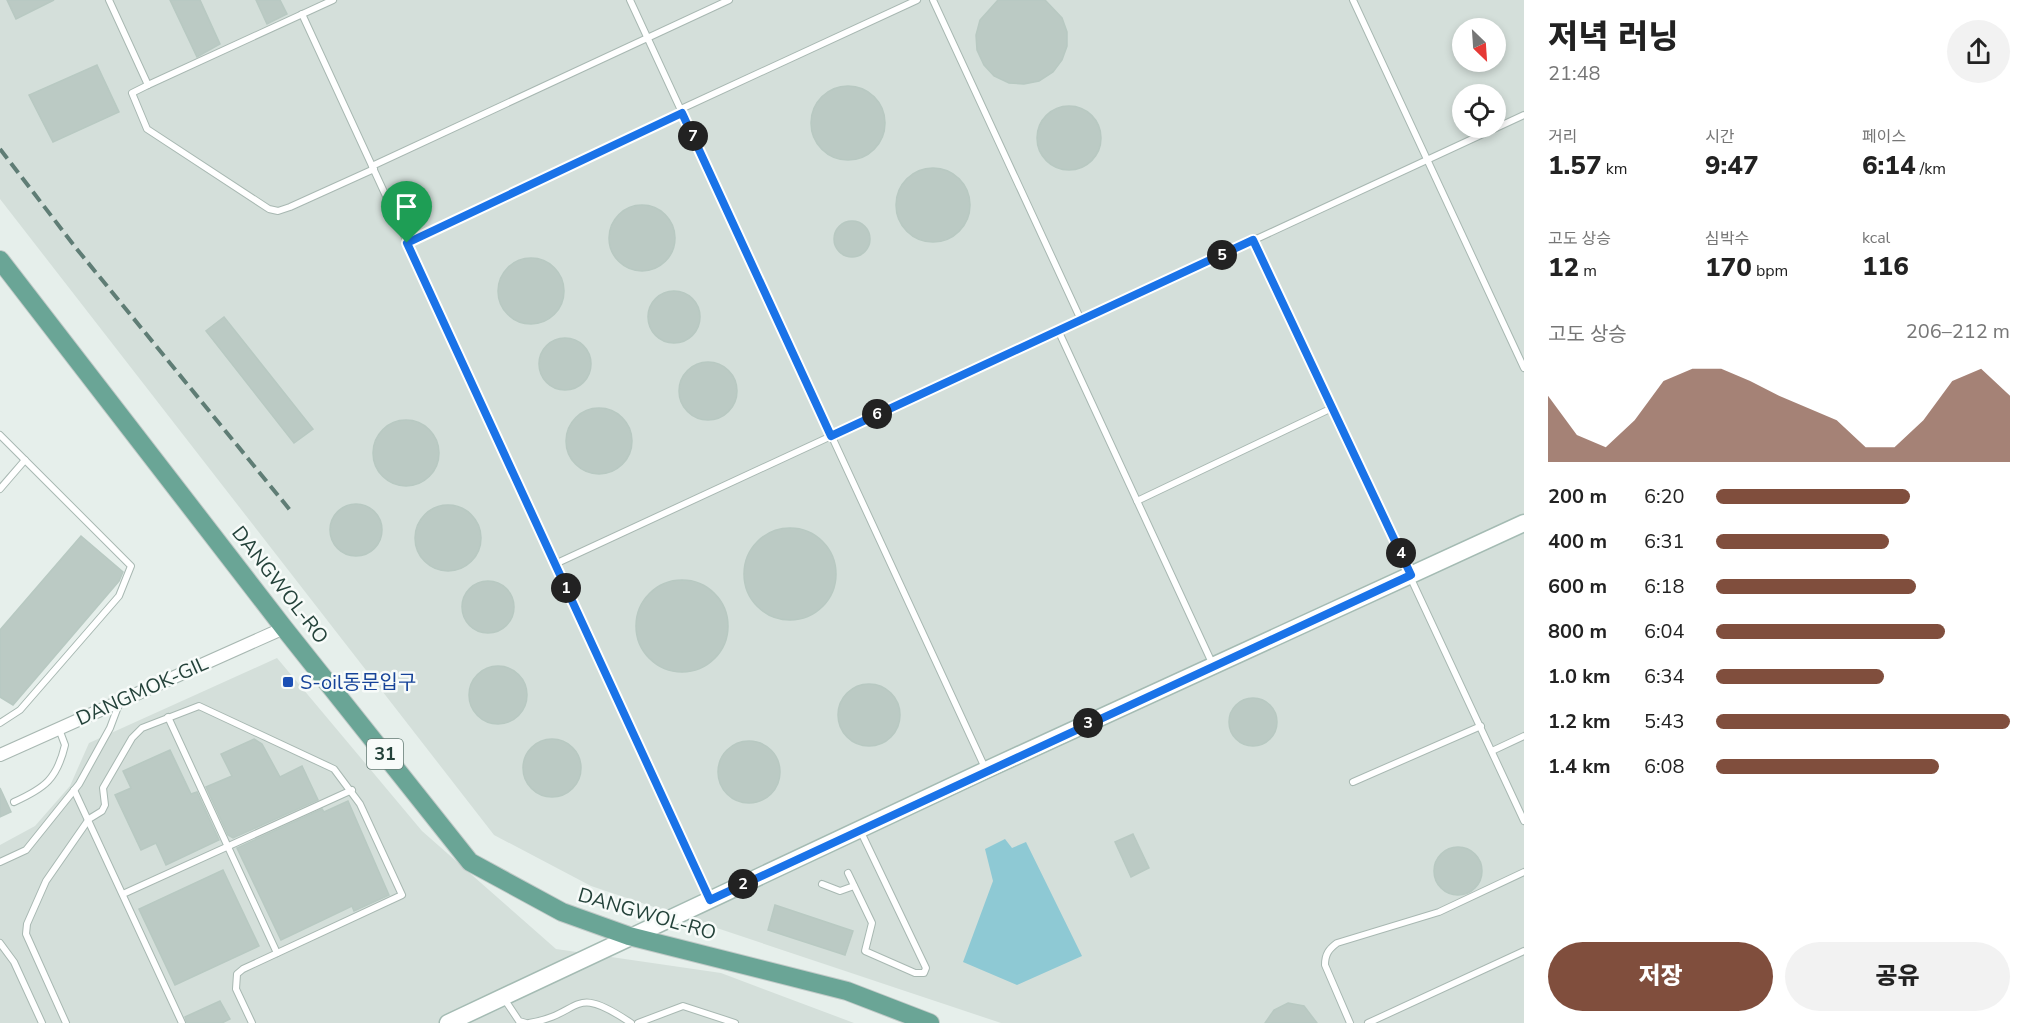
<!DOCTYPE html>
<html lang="ko">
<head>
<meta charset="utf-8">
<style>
  :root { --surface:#fff; --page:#f2f2f2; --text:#222; --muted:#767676; --accent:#804e3d }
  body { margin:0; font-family:"Nunito Sans","Noto Sans KR",sans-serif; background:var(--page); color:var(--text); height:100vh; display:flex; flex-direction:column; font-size:22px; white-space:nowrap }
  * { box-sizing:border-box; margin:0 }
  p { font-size:20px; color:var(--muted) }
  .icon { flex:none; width:33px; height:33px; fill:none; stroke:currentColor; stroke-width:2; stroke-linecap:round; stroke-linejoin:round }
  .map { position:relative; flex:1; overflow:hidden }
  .sheet { display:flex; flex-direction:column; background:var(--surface); width:510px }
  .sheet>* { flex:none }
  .needle { width:39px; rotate:155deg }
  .buttons { position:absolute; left:1452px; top:18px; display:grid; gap:12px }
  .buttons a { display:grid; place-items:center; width:54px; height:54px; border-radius:50%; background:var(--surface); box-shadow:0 3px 9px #0003; font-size:30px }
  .pin { position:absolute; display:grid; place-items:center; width:51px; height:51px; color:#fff; margin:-62px -26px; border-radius:50% 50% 50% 0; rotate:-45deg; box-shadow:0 0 6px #0007 }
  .pin .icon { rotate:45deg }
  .km { position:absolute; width:30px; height:30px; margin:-15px; border-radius:50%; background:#222; color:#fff; font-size:16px; line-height:30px; text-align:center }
  .round { display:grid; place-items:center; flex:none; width:63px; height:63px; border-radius:32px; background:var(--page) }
  .head { display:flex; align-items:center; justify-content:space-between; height:102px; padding:0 24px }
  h1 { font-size:33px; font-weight:800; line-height:45px }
  .figures { display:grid; grid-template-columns:repeat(3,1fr); gap:9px; height:102px; padding:6px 24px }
  .figures div { display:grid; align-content:center }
  .figures b { font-size:26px; font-weight:800 }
  .figures small { font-size:16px; font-weight:400 }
  .figures p { font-size:16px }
  .chart { height:168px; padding:12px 24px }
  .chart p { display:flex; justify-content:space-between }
  .chart svg { width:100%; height:108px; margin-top:6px; fill:var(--accent); opacity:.7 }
  .primary-button { display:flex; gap:12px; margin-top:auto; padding:12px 24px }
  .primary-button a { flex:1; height:69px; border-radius:36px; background:var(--accent); color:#fff; font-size:24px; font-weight:800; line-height:69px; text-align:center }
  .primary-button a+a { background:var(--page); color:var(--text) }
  ul { padding:0 24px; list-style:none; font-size:20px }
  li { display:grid; grid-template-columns:96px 72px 1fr; align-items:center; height:45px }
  li i { height:15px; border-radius:8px; background:var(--accent) }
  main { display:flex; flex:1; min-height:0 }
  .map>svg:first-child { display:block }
  .built { fill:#d4dfda; fill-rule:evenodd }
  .water { fill:#8ec9d4 }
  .building { fill:#bbcac4; stroke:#b8c9c2; stroke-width:1.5 }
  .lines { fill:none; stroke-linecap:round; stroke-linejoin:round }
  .lane-casing { stroke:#a8b8b2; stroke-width:8 }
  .street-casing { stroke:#a8b8b2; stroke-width:14 }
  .secondary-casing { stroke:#a4bbb3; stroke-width:19 }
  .primary-casing { stroke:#c2cac8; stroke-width:20 }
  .lane { stroke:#fff; stroke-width:6 }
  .street { stroke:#fff; stroke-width:12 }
  .secondary { stroke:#fff; stroke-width:16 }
  .primary { stroke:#6aa596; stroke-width:18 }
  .rail { stroke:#5f7d75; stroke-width:4; stroke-dasharray:12 6; stroke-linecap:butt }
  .route-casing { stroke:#fff; stroke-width:12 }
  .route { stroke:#1a73e8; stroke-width:8 }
  .transit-dot { fill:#1a4fb4; stroke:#f7fbf9; stroke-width:2 }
  .labels { text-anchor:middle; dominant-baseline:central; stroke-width:5; stroke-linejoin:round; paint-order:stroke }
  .shield { fill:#f7fbf9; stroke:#637a73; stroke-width:1.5 }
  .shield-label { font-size:18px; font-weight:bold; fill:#24423a }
  .street-label { font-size:20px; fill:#24423a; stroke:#f7fbf9 }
  .transit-label { font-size:20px; fill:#164399; stroke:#f7fbf9; text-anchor:start }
</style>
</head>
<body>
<main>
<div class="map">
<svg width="1524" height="1023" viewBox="0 0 1524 1023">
  <rect width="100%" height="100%" fill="#e6efeb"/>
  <g class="built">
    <path d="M0,0h1524v1023h-523l-410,-137 -97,-51 -494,-636zM1462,28h34v34h-34zM1462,94h34v34h-34z"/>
    <path d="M277,658l145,173 134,118 165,24 133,50h-854v-178l35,-19 35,-40 19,-43z"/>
  </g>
  <path class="water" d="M1005,839l7,9 14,-6 56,114 -65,29 -54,-23 30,-81 -8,-32z"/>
  <g class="building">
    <path d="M7,0h47l-38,19z"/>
    <path d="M170,0h30l20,44 -23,13z"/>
    <path d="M256,0h24l7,14 -20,10z"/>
    <path d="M998,0h47l17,18 5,14v14l-5,14 -9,12 -14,9 -15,3 -15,-1 -15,-7 -10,-11 -7,-15 -1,-15 4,-15z"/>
    <path d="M97,65l22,47 -66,30 -24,-47z"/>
    <circle cx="848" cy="123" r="37"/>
    <circle cx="1069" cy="138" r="32"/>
    <circle cx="933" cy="205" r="37"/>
    <circle cx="642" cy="238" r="33"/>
    <circle cx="852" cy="239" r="18"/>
    <circle cx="531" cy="291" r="33"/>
    <circle cx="674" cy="317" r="26"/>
    <path d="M224,317l89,112 -19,14 -88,-112z"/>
    <circle cx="565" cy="364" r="26"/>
    <circle cx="708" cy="391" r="29"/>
    <circle cx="599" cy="441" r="33"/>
    <circle cx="406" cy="453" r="33"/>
    <circle cx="356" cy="530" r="26"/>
    <circle cx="448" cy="538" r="33"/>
    <circle cx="790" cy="574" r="46"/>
    <path d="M81,536l42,36 -4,9 -106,124 -13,-8v-67z"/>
    <circle cx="682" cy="626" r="46"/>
    <circle cx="488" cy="607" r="26"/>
    <circle cx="498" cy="695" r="29"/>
    <circle cx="869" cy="715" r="31"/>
    <circle cx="1253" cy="722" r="24"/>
    <circle cx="552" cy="768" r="29"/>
    <path d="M254,739l8,5 18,33 22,-11 16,34 -85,38 -5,-3 -22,-48 26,-11 -11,-22z"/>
    <circle cx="749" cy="772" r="31"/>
    <path d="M170,750l21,44 6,-2 22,48 -53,25 -10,-22 -15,7 -26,-55 16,-7 -8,-17z"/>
    <path d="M0,788l11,24 -11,5z"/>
    <path d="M348,801l41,94 -35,16 -2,-5 -71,34 -44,-92 85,-39 2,3z"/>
    <path d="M1133,834l16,34 -18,9 -16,-35z"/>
    <circle cx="1458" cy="871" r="24"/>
    <path d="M223,870l36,76 -84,39 -36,-76z"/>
    <path d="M775,905l78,26 -8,24 -77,-25z"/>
    <path d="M220,1001l10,18 -8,4h-35l-2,-6z"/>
    <path d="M1288,1003l16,3 13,17h-52l9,-13z"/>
  </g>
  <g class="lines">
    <defs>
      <g id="lane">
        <path d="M109,0l39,85 185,-85"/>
        <path d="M630,0l356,770"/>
        <path d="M933,0l148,320"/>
        <path d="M1353,0l171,368"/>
        <path d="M302,14l408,885"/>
        <path d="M148,85l-16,8 15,36 122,80 9,2 12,-4 84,-38"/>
        <path d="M681,109l236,-109"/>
        <path d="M372,166l357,-166"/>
        <path d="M1253,240l271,581"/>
        <path d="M407,243l275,-130"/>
        <path d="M1058,330l155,335"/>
        <path d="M0,435l131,131 -12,30 -99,114 -20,13"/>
        <path d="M0,489l25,-29"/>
        <path d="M1137,501l195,-93"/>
        <path d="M555,564l969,-449"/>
        <path d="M168,717l109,236"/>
        <path d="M1492,751l32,-15"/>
        <path d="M1353,782l128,-56"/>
        <path d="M74,790l108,233"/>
        <path d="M14,802c31,-14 43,-23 51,-57l-6,-16"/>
        <path d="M0,862l26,-12 53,-66 31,-56 9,-24"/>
        <path d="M848,873l24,50 -7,28 50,22h9l2,-5 -66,-138"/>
        <path d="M822,884l18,7 14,-5"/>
        <path d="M123,894l229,-104"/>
        <path d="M0,943l14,19 28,61"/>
        <path d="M503,997l16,24 7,2"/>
        <path d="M66,1023l-40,-89 1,-10 19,-43 43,-62 13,-8 3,-6 -2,-17 29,-50 10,-10 57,-22 135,63 26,35 42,91 -159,74 -6,5 -1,15 16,34"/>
        <path d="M529,1023c55,-9 41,-41 102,0"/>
        <path d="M638,1023l45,-17 52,17"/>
        <path d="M1350,1023l-25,-58c0,-11 4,-16 12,-22l102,-31 85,-40"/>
        <path d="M1368,1023l156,-72"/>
      </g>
      <path id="street" d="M0,755l284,-127"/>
      <path id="secondary" d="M448,1023l538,-253 538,-247"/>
      <path id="primary" d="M0,260l284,368 186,234 92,50 67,24 218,55 83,32"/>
    </defs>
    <use href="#lane" class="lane-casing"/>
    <use href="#street" class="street-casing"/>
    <use href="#secondary" class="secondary-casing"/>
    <use href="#primary" class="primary-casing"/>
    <use href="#lane" class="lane"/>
    <use href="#street" class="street"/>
    <use href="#secondary" class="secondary"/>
    <use href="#primary" class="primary"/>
    <path class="rail" d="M0,149l76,99 214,262"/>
  </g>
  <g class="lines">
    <defs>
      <path id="route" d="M682,113l149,323 422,-196 158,335 -701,325 -303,-657z"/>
    </defs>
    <use href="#route" class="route-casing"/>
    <use href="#route" class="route"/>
  </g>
  <rect class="transit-dot" x="282" y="676" width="12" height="12" rx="3"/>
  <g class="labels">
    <rect class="shield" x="367" y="739" width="36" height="30" rx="4.5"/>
    <g class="shield-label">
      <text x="385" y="754">31</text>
    </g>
    <g class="street-label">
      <text transform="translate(280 585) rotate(52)">DANGWOL-RO</text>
      <text transform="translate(142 691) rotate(-24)">DANGMOK-GIL</text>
      <text transform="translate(647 914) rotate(16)">DANGWOL-RO</text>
    </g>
    <g class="transit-label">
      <text x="300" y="682">S-oil동문입구</text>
    </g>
  </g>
</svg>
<div class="buttons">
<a><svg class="needle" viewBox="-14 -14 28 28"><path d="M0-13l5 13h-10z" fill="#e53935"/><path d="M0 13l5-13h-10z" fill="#767676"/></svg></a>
<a><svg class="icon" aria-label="locate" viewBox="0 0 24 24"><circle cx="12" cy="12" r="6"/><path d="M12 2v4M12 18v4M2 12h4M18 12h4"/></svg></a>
</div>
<div class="pin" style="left:407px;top:243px;background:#1e9e55"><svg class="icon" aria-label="arrive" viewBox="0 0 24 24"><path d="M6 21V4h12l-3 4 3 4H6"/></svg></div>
<b class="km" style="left:566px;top:588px">1</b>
<b class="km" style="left:743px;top:884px">2</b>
<b class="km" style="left:1088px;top:723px">3</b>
<b class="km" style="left:1401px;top:553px">4</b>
<b class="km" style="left:1222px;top:255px">5</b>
<b class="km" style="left:877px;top:414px">6</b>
<b class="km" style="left:693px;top:136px">7</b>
</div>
<section class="sheet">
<div class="head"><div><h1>저녁 러닝</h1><p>21:48</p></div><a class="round"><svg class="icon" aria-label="share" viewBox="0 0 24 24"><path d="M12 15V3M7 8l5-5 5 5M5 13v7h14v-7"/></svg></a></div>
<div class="figures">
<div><p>거리</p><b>1.57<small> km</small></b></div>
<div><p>시간</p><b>9:47</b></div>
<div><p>페이스</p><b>6:14<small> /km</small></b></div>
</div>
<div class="figures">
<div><p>고도 상승</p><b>12<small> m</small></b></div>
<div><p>심박수</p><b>170<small> bpm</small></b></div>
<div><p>kcal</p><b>116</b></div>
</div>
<div class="chart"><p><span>고도 상승</span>206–212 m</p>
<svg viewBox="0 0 160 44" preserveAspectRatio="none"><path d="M0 44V17L10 33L20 38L30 27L40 11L50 6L60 6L70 11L80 17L90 22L100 27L110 38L120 38L130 27L140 11L150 6L160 17V44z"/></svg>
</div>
<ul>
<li><b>200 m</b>6:20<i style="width:66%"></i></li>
<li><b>400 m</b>6:31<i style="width:59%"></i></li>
<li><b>600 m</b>6:18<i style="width:68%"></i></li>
<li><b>800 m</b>6:04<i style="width:78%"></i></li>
<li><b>1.0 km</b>6:34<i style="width:57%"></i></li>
<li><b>1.2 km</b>5:43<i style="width:100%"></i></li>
<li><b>1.4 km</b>6:08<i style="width:76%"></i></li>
</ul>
<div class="primary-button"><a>저장</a><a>공유</a></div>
</section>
</main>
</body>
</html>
